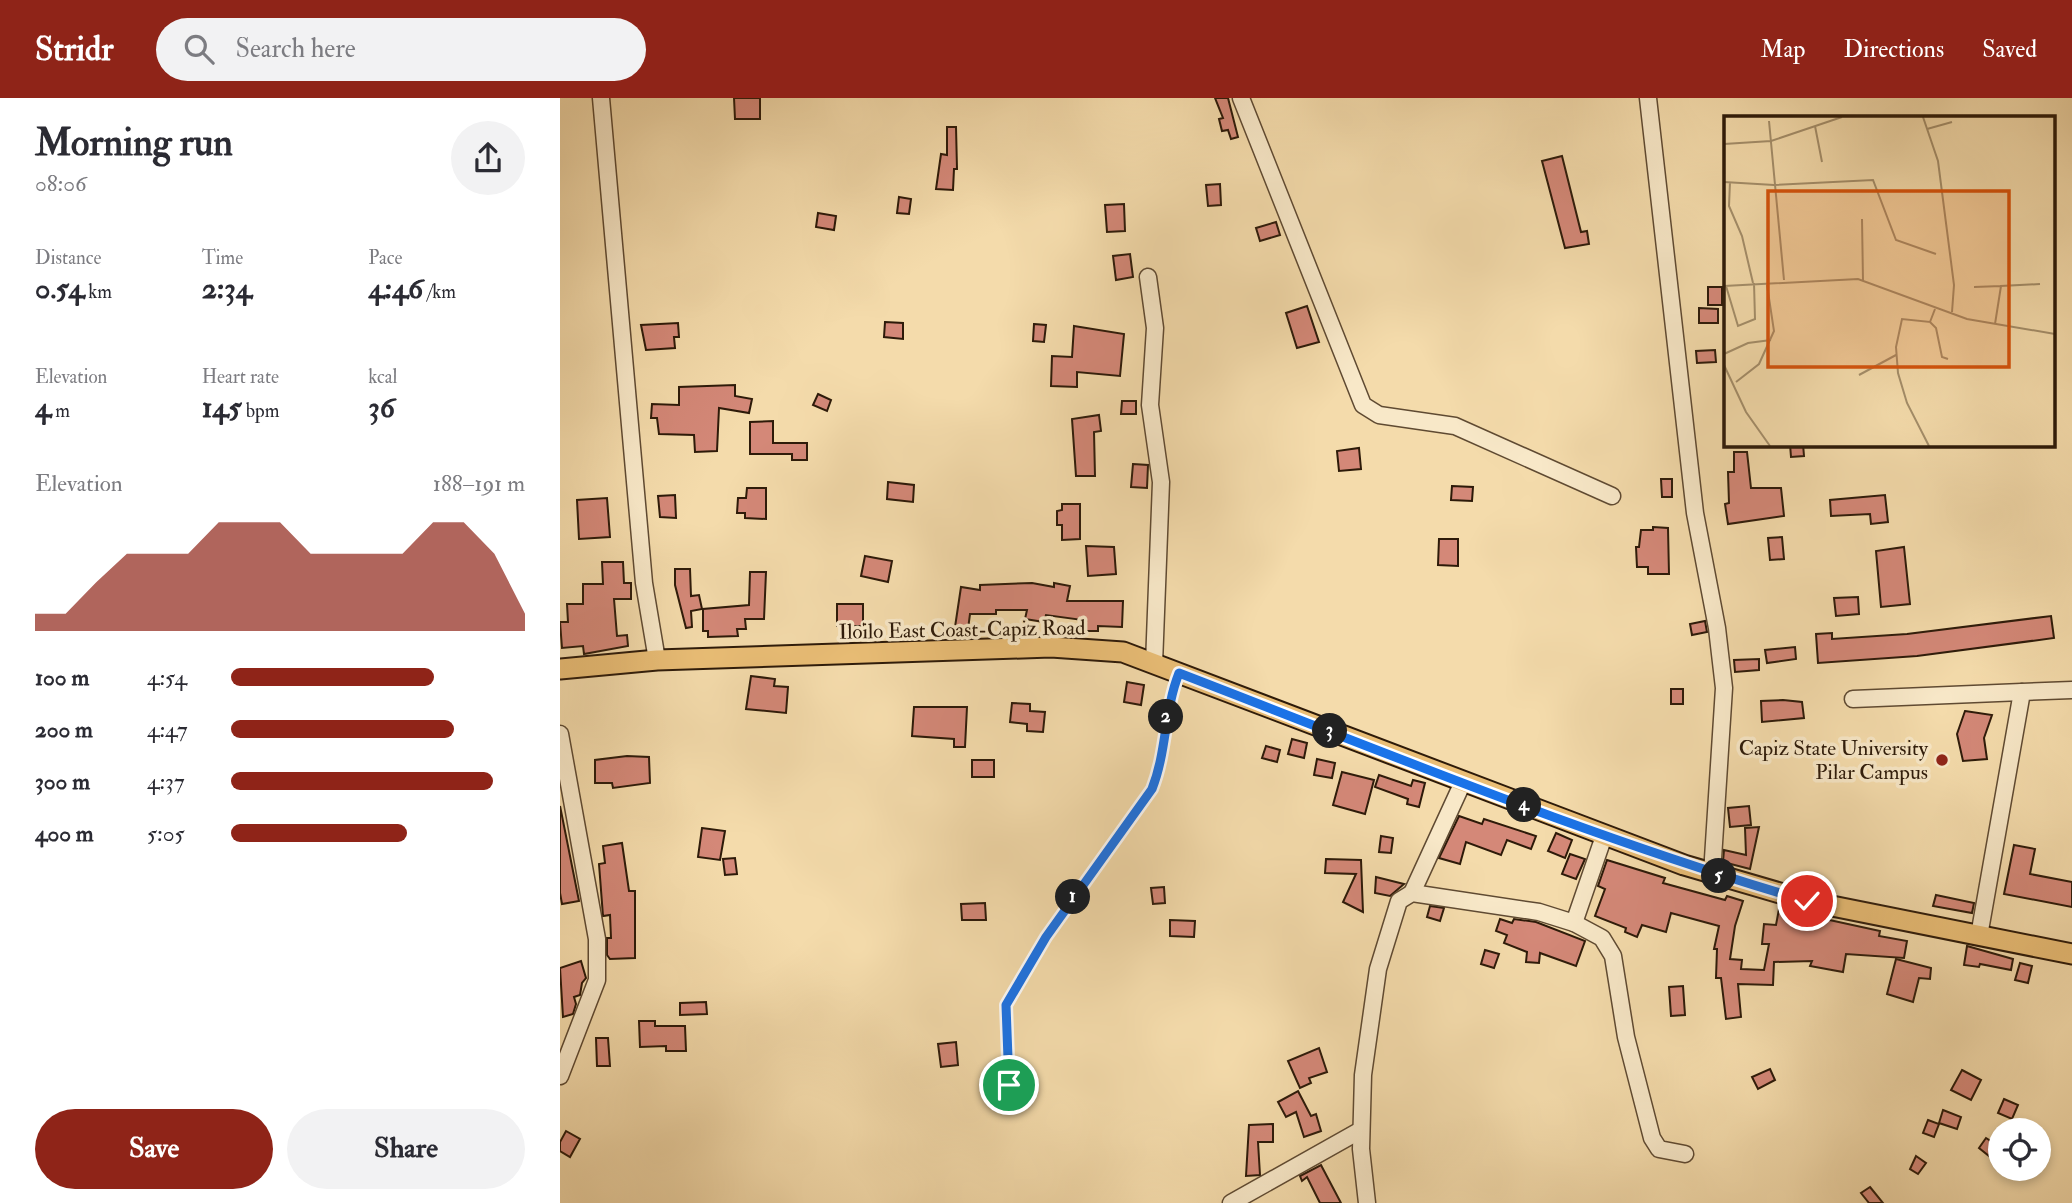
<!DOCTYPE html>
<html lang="en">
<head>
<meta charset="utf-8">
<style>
  :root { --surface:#fff; --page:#f2f2f3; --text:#2b2b33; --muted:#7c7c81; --accent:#8f2418 }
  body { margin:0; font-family:"IM FELL Double Pica",serif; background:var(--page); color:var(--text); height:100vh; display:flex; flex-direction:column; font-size:26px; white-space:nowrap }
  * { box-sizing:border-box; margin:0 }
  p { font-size:23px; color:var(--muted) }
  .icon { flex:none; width:38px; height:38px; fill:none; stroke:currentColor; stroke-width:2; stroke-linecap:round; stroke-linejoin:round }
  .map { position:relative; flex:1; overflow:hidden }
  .details { display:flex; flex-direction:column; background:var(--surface); width:560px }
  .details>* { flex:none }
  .tools { position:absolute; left:1428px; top:1020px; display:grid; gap:14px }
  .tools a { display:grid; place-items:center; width:63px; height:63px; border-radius:50%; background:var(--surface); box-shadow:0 4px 10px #0003; font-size:35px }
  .pin { position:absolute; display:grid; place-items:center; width:60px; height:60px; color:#fff; margin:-30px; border:4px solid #fff; border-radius:50%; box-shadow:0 2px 7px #0007 }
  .km { position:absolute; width:35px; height:35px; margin:-18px; border-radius:50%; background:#222; color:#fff; font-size:19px; line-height:35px; text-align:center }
  .round { display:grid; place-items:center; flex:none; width:74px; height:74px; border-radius:37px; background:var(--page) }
  .summary { display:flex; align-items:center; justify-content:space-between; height:119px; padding:0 35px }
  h1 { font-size:38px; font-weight:800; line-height:52px }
  .metrics { display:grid; grid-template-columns:repeat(3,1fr); gap:10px; height:119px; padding:7px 35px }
  .metrics div { display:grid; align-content:center }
  .metrics b { font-size:30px; font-weight:800 }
  .metrics small { font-size:19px; font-weight:400 }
  .metrics p { font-size:19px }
  .chart { height:196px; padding:14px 35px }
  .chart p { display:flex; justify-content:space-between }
  .chart svg { width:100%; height:126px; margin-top:7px; fill:var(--accent); opacity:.7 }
  .cta { display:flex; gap:14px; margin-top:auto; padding:14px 35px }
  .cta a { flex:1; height:80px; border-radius:42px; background:var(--accent); color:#fff; font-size:28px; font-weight:800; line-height:80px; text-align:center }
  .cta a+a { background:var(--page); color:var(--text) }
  ul { padding:0 35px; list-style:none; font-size:23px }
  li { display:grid; grid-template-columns:112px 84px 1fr; align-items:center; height:52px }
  li i { height:18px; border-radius:9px; background:var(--accent) }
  header { display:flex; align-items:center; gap:42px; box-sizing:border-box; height:98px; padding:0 35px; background:var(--accent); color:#fff }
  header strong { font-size:33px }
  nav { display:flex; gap:38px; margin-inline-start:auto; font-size:24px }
  .search { width:490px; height:63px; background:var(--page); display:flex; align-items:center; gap:18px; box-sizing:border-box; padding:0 24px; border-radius:38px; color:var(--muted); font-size:26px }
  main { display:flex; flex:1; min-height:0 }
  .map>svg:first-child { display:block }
  .building { fill:#d48878; stroke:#2d1a09; stroke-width:2 }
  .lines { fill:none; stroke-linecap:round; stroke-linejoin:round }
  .minor-casing { stroke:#5f4a32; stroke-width:19 }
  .major-casing { stroke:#2d1a09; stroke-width:23 }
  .path { stroke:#2d1a09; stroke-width:2.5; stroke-dasharray:2 3.5; stroke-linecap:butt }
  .minor { stroke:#f8e8c8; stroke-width:16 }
  .major { stroke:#eabe76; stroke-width:19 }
  .route-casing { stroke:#fff; stroke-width:14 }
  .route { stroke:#1a73e8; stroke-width:9 }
  .poi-dot { fill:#8f2418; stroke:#f8e8c8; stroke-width:2.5 }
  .labels { text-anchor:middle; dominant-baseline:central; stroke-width:7; stroke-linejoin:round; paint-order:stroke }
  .street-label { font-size:21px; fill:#2d1a09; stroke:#f8e8c8 }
  .poi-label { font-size:21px; fill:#2d1a09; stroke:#f8e8c8; text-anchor:end }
  .inset-road { fill:none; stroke:#a48e6a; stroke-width:2 }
  .view { fill:#d5530c; fill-opacity:0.15; stroke:#d5530c; stroke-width:3.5 }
  .inset-edge { fill:none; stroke:#2d1a09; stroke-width:3.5 }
</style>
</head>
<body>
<header>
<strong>Stridr</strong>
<div class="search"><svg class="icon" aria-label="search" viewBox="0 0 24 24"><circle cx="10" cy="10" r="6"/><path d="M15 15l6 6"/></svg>Search here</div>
<nav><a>Map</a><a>Directions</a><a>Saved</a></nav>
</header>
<main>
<section class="details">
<div class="summary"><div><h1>Morning run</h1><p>08:06</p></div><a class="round"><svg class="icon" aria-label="share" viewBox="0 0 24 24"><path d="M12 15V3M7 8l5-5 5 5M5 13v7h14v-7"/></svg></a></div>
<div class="metrics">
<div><p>Distance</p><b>0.54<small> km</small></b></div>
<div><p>Time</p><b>2:34</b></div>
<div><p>Pace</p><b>4:46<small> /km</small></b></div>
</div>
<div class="metrics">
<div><p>Elevation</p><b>4<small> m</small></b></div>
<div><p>Heart rate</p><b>145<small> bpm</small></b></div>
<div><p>kcal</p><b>36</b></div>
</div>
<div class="chart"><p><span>Elevation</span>188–191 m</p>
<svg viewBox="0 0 160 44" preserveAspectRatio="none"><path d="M0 44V38L10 38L20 27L30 17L40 17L50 17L60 6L70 6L80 6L90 17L100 17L110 17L120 17L130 6L140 6L150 17L160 38V44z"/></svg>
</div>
<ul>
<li><b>100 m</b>4:54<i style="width:69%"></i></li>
<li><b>200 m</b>4:47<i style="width:76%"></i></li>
<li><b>300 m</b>4:37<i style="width:89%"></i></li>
<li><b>400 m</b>5:05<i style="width:60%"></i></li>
</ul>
<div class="cta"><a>Save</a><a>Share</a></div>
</section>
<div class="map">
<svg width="1512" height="1105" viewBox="0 0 1512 1105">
  <rect width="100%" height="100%" fill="#f4dbab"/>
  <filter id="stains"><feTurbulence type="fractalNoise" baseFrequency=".00286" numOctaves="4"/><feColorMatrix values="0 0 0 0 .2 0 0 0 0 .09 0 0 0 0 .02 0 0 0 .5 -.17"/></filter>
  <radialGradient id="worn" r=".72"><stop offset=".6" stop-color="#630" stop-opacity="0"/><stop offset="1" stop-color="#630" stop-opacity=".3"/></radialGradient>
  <g class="building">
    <path d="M174,0h26v21h-25z"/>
    <path d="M655,0h13l10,39 -7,2 -3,-9 -6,1 -3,-12 4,-1z"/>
    <path d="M387,29h9l1,42h-3l-1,21 -17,-1 5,-35 6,1z"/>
    <path d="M1002,58l19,76 6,-1 2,13 -24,4 -23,-87z"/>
    <path d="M660,86l1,21 -13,1 -2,-21z"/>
    <path d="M339,99l12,2 -2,15 -12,-1z"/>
    <path d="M564,106l1,27 -18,1 -2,-27z"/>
    <path d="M258,115l18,3 -2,14 -18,-3z"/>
    <path d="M716,124l4,13 -20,6 -4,-13z"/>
    <path d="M570,156l3,23 -17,3 -3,-24z"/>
    <rect x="1148" y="189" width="14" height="18"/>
    <path d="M747,208l12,36 -22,6 -11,-35z"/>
    <path d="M1139,210l19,1v14h-19z"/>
    <path d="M325,224l18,1v16l-19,-2z"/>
    <path d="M118,225l1,14h-5l1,11 -29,2 -5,-25z"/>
    <path d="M474,226l12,1 -2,17 -11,-1z"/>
    <path d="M514,228l50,8 -4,42 -43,-4v15l-26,-1 1,-30 20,1z"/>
    <path d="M1155,252l1,12 -19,1 -1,-12z"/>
    <path d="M175,287v11l17,3 -3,14 -30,-5 -2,43 -22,1 -1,-17 -35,-1 -2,-16h-6l1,-14 27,1v-18z"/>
    <path d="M258,296l13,6 -4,11 -14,-6z"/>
    <path d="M562,303h14v13h-15z"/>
    <path d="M539,317l2,16 -7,1 1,44h-19l-4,-57z"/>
    <path d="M213,323v22h34v17h-15v-6h-42v-32z"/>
    <path d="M1230,346h13l1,12 -13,1z"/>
    <path d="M799,350l2,21 -22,2 -2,-20z"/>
    <path d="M1174,354h13l4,36h30l3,28 -56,8 -3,-20 4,-1 -1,-31h6z"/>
    <path d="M573,366l15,1 -1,23 -16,-1z"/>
    <path d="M1101,381h11v18h-10z"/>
    <path d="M328,384l26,3 -1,17 -26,-3z"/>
    <path d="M892,388l21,1 -1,14 -21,-1z"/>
    <path d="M187,390h19v31l-21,-1v-5h-8l1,-15h8z"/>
    <path d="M115,397l1,23 -16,-1 -2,-21z"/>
    <path d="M1325,397l3,27 -17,2 -1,-10 -39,2 -1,-16z"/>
    <path d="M47,400l3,39 -31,2 -2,-39z"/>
    <path d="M502,406h18v35l-18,1v-15h-5v-14l5,-1z"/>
    <path d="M1093,429l15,1 1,46h-21v-7h-11l-1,-20h3l2,-17h12z"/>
    <path d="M1222,439l2,22 -14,1 -2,-22z"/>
    <path d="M879,441h19v27l-20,-1z"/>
    <path d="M526,448l28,1 2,27 -28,2z"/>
    <path d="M1344,449l6,57 -29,3 -5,-56z"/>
    <path d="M305,458l27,5 -4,21 -27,-6z"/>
    <path d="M42,464h21l1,21h7v16h-17l3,37 10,-1 1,11 -44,8 -1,-8 -21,2 -2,-26h8l-1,-18h16v-20h20z"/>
    <path d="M115,471h15l1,27 8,-1 3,14 -11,2 1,16 -6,1 -11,-43z"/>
    <path d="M190,474h16l-2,47h-19l1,10h-9l1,7 -30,1v-6h-5v-22l46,-4z"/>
    <path d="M472,485l22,4v-4l16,3 -3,15h56l-1,26 -24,-1v5h-15v-11l-37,-5 -2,7 -19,-3 2,-9h-31v4h-26l-2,15 -13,-2 6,-40 19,3v-5z"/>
    <path d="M1298,499l1,17 -23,2 -2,-18z"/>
    <rect x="277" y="506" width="26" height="22"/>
    <path d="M1491,518l3,22 -137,18 -99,7 -2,-29 16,-1v6l75,-5z"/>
    <path d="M1145,523l2,11 -15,3 -2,-11z"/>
    <path d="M1235,549l1,12 -29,4 -2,-13z"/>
    <path d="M1199,561v11l-24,2 -1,-12z"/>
    <path d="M191,578l24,3 -1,7 14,1 -2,26 -40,-4z"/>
    <path d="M567,584l17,3 -3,20 -17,-3z"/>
    <rect x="1111" y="591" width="12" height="15"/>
    <path d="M1223,602l19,2 2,16 -42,4 -1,-21z"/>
    <path d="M452,605l18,1v7l15,1 -2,20 -16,-1v-7l-17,-2z"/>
    <path d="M354,609h53l-2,40h-11v-8l-42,-3z"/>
    <path d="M1405,613l27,4 -8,23 3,21 -24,2 -6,-27z"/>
    <path d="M732,641l15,4 -3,15 -16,-4z"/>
    <path d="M706,648l14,4 -3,12 -15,-4z"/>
    <path d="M67,658l22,1 1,26 -37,5 -1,-5h-17v-23z"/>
    <path d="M757,661l18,4 -3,15 -18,-3z"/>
    <rect x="412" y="662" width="22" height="17"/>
    <path d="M782,674l32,8 -9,34 -32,-9z"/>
    <path d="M819,677l32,11 2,-6 12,3 -6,24 -12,-3 1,-5 -33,-12z"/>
    <path d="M0,708l19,95 -17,3 -2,-11z"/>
    <path d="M1189,708l2,19 -21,2 -2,-19z"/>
    <path d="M899,718l23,8 2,-5 52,17 -5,13 -24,-9 -6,15 -35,-13 -6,22 -21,-6z"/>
    <path d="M1199,729l-9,42 -27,-7 1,-12 22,5 -1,-27z"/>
    <path d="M142,730l23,3 -5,29 -22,-3z"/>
    <path d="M996,735l16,7 -7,18 -17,-7z"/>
    <path d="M821,738l12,2 -2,15 -12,-1z"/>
    <path d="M62,745l7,48h6v67l-25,1 -3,-4v-17h4l-1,-23 -7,1 -4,-52 6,-1 -2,-17z"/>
    <path d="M1454,747l21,4 -5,25 42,8v25l-68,-13z"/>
    <path d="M1010,756l15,5 -9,20 -14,-5z"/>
    <path d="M175,760l2,16 -12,1 -2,-16z"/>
    <path d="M766,761l35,1 2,52 -20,-10 13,-28 -31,-1z"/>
    <path d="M1047,762l58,18 -2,5 62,17 2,-4 16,5 -8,25 -5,33 12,1 -1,9 23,1 5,-26h-7l2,-20 12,1 3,-16 101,22 -1,5 28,5 -3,17 -58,-4 -3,18 -33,-6 2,-5 -38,1 -1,23 -35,-1 3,33 -15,2 -5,-41h-5l1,-29h-3l5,-23 -48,-13 -5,19 -24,-7 -5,12 -12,-5 1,-4 -31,-12 10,-27 -7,-3z"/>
    <path d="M816,779l28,7 -14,12 -15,-3z"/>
    <path d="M604,789l1,16 -12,1 -2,-16z"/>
    <path d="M1376,797l38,8 -2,10 -39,-7z"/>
    <path d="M425,805l1,17h-24l-1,-16z"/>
    <path d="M870,808l14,2 -4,13 -13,-4z"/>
    <path d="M940,821l12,4 2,-4 22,3 49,19 -9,25 -36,-13 -1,10 -13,-1 1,-10 -23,-9 3,-8 -11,-4z"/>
    <path d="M610,822l25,1 -1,16 -24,-1z"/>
    <path d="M1407,848l46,13 -2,11 -31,-6 -1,3 -15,-2z"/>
    <path d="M925,852l14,4 -5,14 -13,-4z"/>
    <path d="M1336,861l35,9 -1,11 -11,-1 -6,24 -26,-8z"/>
    <path d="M21,863l5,17 -4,5 -2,12 -6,2 2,7 -3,10 -10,3 -3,-49z"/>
    <path d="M1460,865l12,3 -4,17 -13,-3z"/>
    <path d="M1123,888l2,29 -14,1 -2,-29z"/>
    <path d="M146,904l1,12 -27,1v-12z"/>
    <path d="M79,923h16v5h30l1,25h-20v-5l-26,1z"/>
    <path d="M36,940h12l2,28h-13z"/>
    <path d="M396,944l2,23 -17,2 -3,-23z"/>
    <path d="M759,950l8,24 -18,6 2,5 -11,5 -12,-27z"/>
    <path d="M1210,971l5,11 -17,9 -6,-12z"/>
    <path d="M1402,972l19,10 -10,20 -20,-10z"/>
    <path d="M738,993l13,25 5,-2 5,17 -17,6 -8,-25 -10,5 -8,-15z"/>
    <path d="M1444,1001l14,6 -6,14 -14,-6z"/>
    <path d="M1383,1012l18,7 -4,12 -18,-6z"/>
    <path d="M1368,1022l11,4 -5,13 -11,-4z"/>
    <path d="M713,1026v18h-15l2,33 -14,1 3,-51z"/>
    <path d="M6,1033l14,8 -10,18 -10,-6v-9z"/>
    <path d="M1426,1040l11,7 -8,11 -10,-8z"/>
    <path d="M1356,1058l10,7 -8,11 -8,-5z"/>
    <path d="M761,1067l1,2 19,36h-21l-13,-26 -5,4 -2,-5z"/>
    <path d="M1310,1089l13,16h-14l-8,-10z"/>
  </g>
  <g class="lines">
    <defs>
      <g id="minor">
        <path d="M41,0l43,485 13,77"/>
        <path d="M681,0l122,307 16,10 76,11 157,70"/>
        <path d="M1088,0l47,415 22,115 7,60 -12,186"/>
        <path d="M588,179l7,51 -5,77 11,77 -7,182"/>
        <path d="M1293,601l169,-7"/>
        <path d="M0,636l37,205v41l-37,96"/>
        <path d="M852,795l51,-111"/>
        <path d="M1014,825l28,15 11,18 13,81 26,101 7,11 26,5"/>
        <path d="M1419,838l43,-244 50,-2"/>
        <path d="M671,1105l130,-73"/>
        <path d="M807,1105l-6,-54 2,-74 15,-106 21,-68 13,-8 127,19 35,11 30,-87"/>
      </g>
      <path id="major" d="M0,571l97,-9 394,-13 72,5 561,213 123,36 265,53"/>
    </defs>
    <use href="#minor" class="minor-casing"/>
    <use href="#major" class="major-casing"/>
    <path class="path" d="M449,987l-2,-80 40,-68 105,-148 10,-26 2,-33 9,-41"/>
    <use href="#minor" class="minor"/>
    <use href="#major" class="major"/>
  </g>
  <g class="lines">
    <defs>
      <path id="route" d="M449,987l-3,-80 40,-68 106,-148c15,-38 12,-78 27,-116 208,80 414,166 628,228"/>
    </defs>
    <use href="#route" class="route-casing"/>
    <use href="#route" class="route"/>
  </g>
  <circle class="poi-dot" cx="1382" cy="662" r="7"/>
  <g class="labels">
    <g class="street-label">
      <text transform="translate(402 532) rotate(-1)">Iloilo East Coast-Capiz Road</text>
    </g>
    <g class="poi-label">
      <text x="1368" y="650">Capiz State University<tspan x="1368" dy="24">Pilar Campus</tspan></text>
    </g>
  </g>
  <g transform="translate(1164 18)">
    <rect width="331" height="331" fill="#f4dbab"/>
    <path class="inset-road" d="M199,1l15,44 16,124 -2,27M45,5l15,159M91,10l7,36M203,13l25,-7M0,28l47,-3 71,-24M0,66l50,3 99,-5 23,60 40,14M6,66l-1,24 13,30 11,47M138,103l1,62M0,170l134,-7 109,40 88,15M2,170l12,40 17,-7 -1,-36M250,171l27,-1M206,206l6,6 6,29 6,2M271,208l6,-38 39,-2M0,238l24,-11 23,-3M0,249l22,47 24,34M135,259l37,-20M12,266l23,-18 15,-33 -7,-46M205,330l-22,-43 -9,-30 -2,-26 6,-28 28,3 5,-13"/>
    <path class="view" d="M44,75h241v176h-241z"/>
    <rect width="331" height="331" class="inset-edge"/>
  </g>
  <rect width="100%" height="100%" filter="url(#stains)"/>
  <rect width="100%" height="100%" fill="url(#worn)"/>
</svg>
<div class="tools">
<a><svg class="icon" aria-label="locate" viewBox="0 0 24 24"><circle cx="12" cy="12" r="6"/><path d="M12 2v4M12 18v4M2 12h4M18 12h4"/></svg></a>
</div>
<div class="pin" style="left:449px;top:987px;background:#1e9e55"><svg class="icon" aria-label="arrive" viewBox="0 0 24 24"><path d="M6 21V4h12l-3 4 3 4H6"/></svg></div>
<div class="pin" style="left:1247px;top:803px;background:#d93025"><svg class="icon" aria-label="check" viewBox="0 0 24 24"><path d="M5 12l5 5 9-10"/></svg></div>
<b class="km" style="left:513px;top:799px">1</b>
<b class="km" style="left:606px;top:619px">2</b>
<b class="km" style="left:770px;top:633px">3</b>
<b class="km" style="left:964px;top:707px">4</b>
<b class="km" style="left:1159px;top:778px">5</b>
</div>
</main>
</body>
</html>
